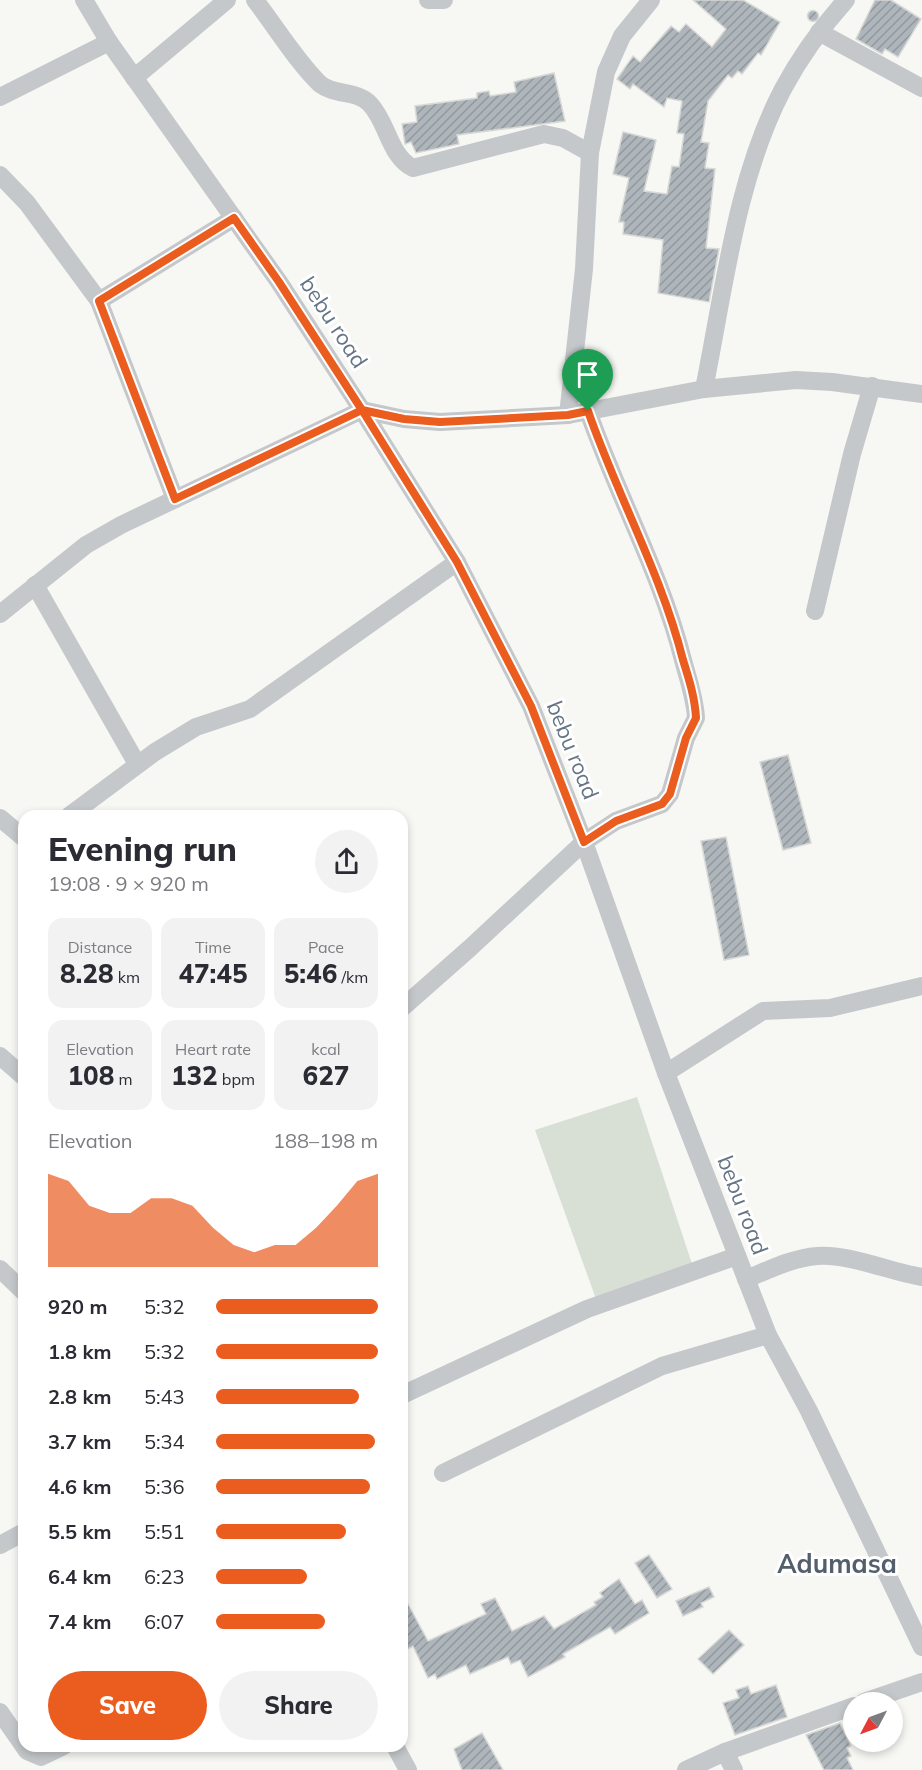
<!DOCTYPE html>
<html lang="en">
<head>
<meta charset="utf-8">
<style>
  :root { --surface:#fff; --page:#f2f2f3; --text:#2b2b33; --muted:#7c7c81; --accent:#eb5c1f }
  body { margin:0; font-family:Mulish,sans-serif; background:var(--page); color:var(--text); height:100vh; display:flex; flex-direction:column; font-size:22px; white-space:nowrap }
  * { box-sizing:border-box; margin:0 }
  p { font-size:20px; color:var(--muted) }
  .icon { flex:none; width:33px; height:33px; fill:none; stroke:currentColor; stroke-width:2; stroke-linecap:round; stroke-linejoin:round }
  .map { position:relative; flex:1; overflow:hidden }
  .panel { position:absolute; left:18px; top:810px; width:390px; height:942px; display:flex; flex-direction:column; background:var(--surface); border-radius:18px; box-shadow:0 3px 9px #0003 }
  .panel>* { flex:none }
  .needle { width:39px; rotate:229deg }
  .controls { position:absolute; left:843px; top:1692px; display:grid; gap:12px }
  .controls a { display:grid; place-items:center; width:60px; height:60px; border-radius:50%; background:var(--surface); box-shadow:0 3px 9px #0003; font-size:30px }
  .pin { position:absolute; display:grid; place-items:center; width:51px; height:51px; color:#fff; margin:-62px -26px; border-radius:50% 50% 50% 0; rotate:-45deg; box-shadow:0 0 6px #0007 }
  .pin .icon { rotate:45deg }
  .round { display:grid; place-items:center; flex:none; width:63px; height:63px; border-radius:32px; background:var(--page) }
  .head { display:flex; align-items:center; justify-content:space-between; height:102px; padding:0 30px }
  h1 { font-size:33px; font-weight:800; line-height:45px }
  .figures { display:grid; grid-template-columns:repeat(3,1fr); gap:9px; height:102px; padding:6px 30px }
  .figures div { display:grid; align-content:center; border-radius:15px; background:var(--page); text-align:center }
  .figures b { font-size:26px; font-weight:800 }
  .figures small { font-size:16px; font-weight:400 }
  .figures p { font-size:16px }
  .chart { height:168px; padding:12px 30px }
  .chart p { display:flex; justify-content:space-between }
  .chart svg { width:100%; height:108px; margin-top:6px; fill:var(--accent); opacity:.7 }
  .action { display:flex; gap:12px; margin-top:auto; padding:12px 30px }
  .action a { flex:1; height:69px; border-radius:36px; background:var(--accent); color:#fff; font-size:24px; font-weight:800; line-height:69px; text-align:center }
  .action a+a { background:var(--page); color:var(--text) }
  ul { padding:0 30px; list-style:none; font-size:20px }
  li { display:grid; grid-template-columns:96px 72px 1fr; align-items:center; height:45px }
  li i { height:15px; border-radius:8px; background:var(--accent) }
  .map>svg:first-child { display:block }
  .green { fill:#d8dfd5 }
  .building { fill:url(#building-hatch); stroke:#d8d9d6; stroke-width:1.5 }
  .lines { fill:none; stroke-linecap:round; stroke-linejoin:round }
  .minor { stroke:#c4c8cb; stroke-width:18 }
  .route-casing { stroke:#fff; stroke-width:12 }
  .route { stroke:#eb5c1f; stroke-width:8 }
  .labels { text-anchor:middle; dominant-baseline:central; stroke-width:6; stroke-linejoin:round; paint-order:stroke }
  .street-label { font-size:22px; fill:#657586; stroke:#fff }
  .quarter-label { font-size:26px; font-weight:bold; fill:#535f6b; stroke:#fff }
</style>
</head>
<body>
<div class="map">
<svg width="922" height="1770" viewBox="0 0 922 1770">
  <defs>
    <pattern id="building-hatch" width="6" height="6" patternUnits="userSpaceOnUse" patternTransform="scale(1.5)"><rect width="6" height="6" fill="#aeb5bb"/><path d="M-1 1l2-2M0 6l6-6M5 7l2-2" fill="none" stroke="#91989e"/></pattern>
  </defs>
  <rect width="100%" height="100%" fill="#f7f7f4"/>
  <path class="green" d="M637,1097l56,170 -97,32 -61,-169z"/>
  <g class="building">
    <path d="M693,0h50l37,22 -19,33 -3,-2 -16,21 -4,-3 -6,7 -4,-3 -20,26 -7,41 8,1 -4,25 10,1 -9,79 13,1 -10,53 -51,-9 5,-53 -40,-6 1,-12h-5l10,-44 -16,-4 10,-42 33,8 -12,51 23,3 5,-28 7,1 5,-33 -7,-1 5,-32 -15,-3 -3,9 -31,-23 -3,5 -13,-10 16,-23 7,6 31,-36 8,6 7,-8 26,23 14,-18z"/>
    <path d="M875,0h16l30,19 -23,38 -13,-8 -3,5 -26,-15z"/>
    <circle cx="813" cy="16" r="5.5"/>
    <path d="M554,73l11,48 -108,14 2,9 -43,9 -5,-11 -6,2 -3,-20 15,-2 -2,-16 62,-8v-5l12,-2 1,5 26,-4 -2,-10z"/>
    <path d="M788,755l23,88 -28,7 -23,-88z"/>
    <path d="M726,837l23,118 -25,5 -23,-119z"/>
    <path d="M649,1555l23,34 -15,9 -22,-35z"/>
    <path d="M619,1579l16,25 7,-4 7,13 -34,21 -5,-7 -47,27 2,3 -37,20 -8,-17 -9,4 -3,-7 -38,17 -4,-9 -29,14 -2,-5 -7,4 -15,-32 -11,6v-59l26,48 58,-27 -5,-10 14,-6 17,33 32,-15 10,13 42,-24 -2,-3 9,-5 -3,-4z"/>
    <path d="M709,1587l5,10 -13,6 2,4 -20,9 -7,-15z"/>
    <path d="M729,1630l15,15 -31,29 -15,-15z"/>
    <path d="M776,1685l11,32 -52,18 -12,-32 16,-5 -3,-8 12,-4 3,8z"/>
    <path d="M840,1723l11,23 -4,2 4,8 -4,2 6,12h-29l-18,-35z"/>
    <path d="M482,1733l21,37h-41l-8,-21z"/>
  </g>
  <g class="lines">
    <g class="minor">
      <path d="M84,0l25,42 170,240 83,128 95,152 74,144 53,136 82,231 102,262 41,76 113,236"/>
      <path d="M255,0c20,26 42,62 65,84 15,12 37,6 50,20 18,19 19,52 43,64l131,-34 19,4 27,15"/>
      <path d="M428,0h16"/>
      <path d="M819,32l103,56"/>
      <path d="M134,78l93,-78"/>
      <path d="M0,97l109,-55"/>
      <path d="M0,175l27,28 72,98 135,-83"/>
      <path d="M99,301l76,198"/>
      <path d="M704,389c20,-98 32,-211 79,-300 17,-32 38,-61 63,-89"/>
      <path d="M568,415l16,-146 6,-116 16,-81 16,-36 29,-36"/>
      <path d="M35,585l102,179"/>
      <path d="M815,611l37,-157 20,-68"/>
      <path d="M0,614l86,-69 35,-20 241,-115 42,9 36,3 128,-7 136,-26 92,-9 36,2 90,12"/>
      <path d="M69,816l86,-64 41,-25 54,-18 207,-147"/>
      <path d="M0,818l24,20"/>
      <path d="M402,1008l68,-60 114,-106 32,-21 46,-17 8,-10 16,-56 10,-20c-1,-20 -8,-39 -13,-58 -22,-87 -66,-165 -95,-249"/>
      <path d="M0,1056l24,21"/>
      <path d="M666,1073l97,-62 67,-3 92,-22"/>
      <path d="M0,1269l24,23"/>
      <path d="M746,1279c23,-9 46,-21 71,-23 29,-3 74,16 105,21"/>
      <path d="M402,1395l185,-86 150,-53"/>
      <path d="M443,1473l219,-107 106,-31"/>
      <path d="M0,1545l24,-13"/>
      <path d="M864,1702l58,-20"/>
      <path d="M0,1712l27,39 14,6 23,-11"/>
      <path d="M395,1746l13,24"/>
      <path d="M725,1752l9,18"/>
      <path d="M686,1770l39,-18 129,-46"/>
    </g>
  </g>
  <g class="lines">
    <defs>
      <path id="route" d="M588,411l-20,4 -128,7 -36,-3 -42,-9 -83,-128 -45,-64 -135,83 76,198 187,-89 95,152 74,144 53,136 32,-21 46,-17 8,-10 16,-56 10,-20c-1,-20 -7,-39 -13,-58 -22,-87 -66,-165 -95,-249"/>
    </defs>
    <use href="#route" class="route-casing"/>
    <use href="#route" class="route"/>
  </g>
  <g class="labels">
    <g class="street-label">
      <text transform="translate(334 322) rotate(57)">bebu road</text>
      <text transform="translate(573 750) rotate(68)">bebu road</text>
      <text transform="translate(743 1205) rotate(69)">bebu road</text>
    </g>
    <g class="quarter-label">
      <text x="837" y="1563">Adumasa</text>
    </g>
  </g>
</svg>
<div class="controls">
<a><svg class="needle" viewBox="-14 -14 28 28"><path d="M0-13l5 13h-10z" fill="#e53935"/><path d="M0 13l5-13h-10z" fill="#7c7c81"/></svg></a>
</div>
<div class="pin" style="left:588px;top:411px;background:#1e9e55"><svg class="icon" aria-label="arrive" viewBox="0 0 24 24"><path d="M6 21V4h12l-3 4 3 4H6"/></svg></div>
<section class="panel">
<div class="head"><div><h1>Evening run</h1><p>19:08 · 9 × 920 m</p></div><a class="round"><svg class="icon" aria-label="share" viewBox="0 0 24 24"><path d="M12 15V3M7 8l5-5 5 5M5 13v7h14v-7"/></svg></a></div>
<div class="figures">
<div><p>Distance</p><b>8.28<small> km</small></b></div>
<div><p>Time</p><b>47:45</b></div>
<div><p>Pace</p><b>5:46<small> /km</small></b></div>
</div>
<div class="figures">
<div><p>Elevation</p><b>108<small> m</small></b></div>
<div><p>Heart rate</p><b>132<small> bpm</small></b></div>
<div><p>kcal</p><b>627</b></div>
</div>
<div class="chart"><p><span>Elevation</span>188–198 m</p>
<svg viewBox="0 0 160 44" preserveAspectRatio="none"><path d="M0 44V6L10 9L20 19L30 22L40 22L50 16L60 16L70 19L80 28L90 35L100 38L110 35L120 35L130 28L140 19L150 9L160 6V44z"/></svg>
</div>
<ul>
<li><b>920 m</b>5:32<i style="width:100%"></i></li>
<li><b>1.8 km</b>5:32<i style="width:100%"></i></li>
<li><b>2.8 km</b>5:43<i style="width:88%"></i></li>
<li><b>3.7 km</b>5:34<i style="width:98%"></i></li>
<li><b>4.6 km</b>5:36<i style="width:95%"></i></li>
<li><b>5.5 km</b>5:51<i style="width:80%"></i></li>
<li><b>6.4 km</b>6:23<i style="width:56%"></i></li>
<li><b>7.4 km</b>6:07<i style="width:67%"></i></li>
</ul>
<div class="action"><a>Save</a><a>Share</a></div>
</section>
</div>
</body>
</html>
